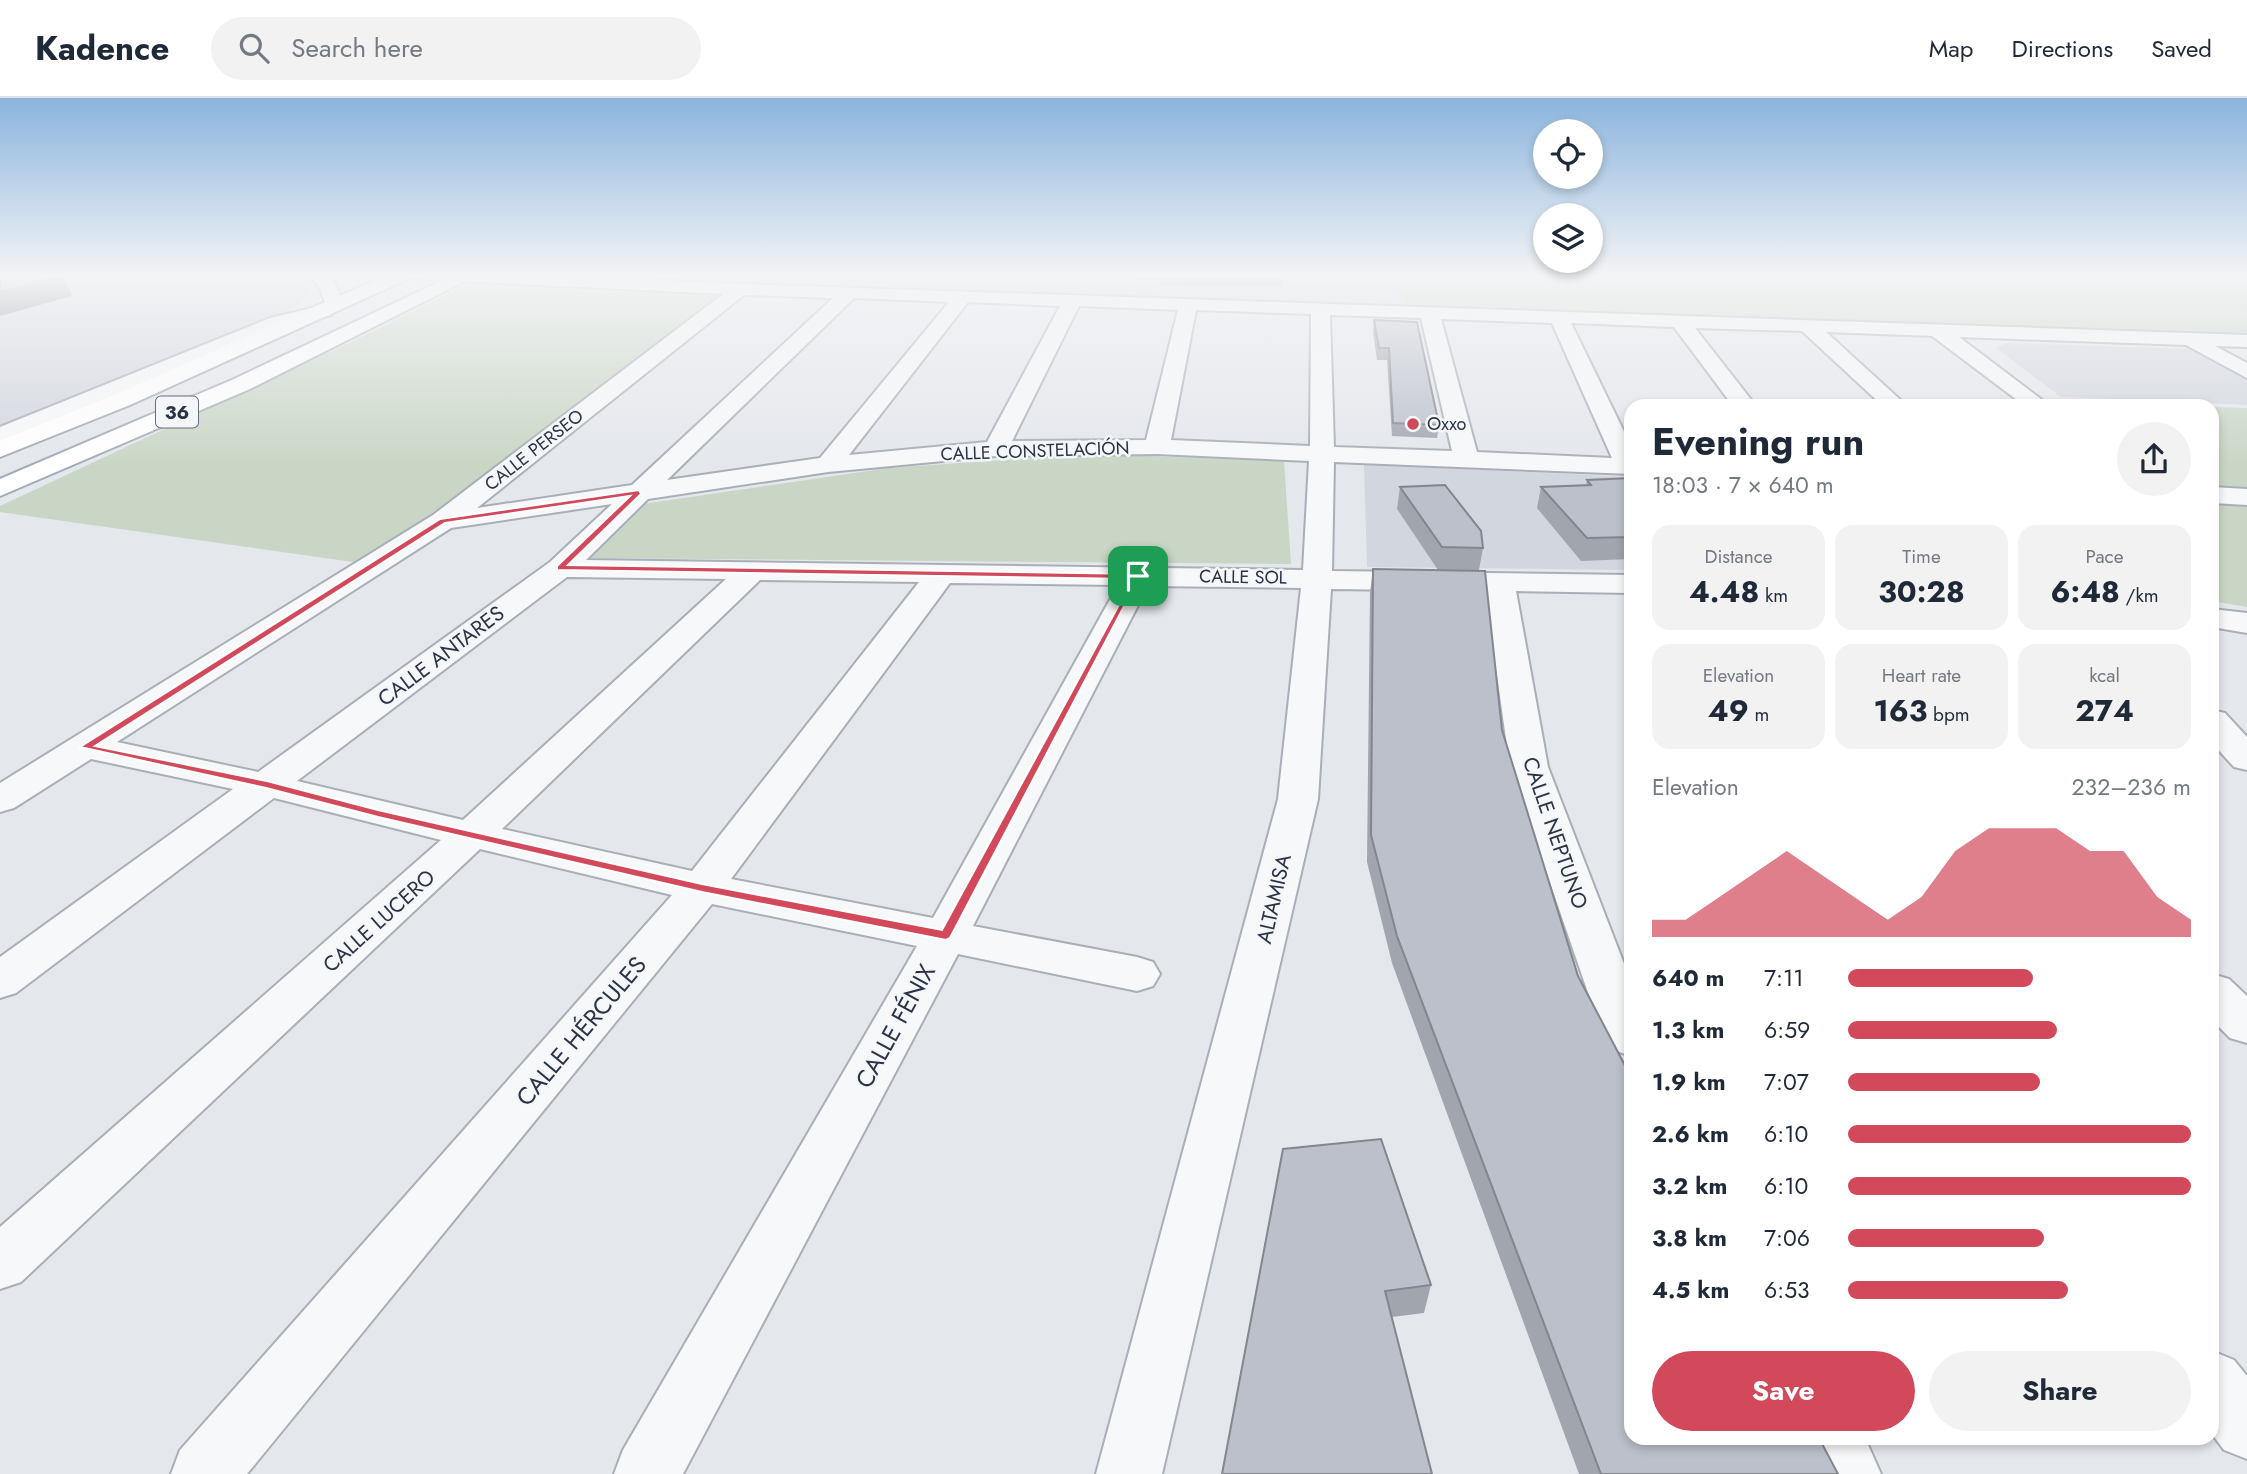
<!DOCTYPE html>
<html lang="en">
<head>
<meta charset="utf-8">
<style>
  :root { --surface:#fff; --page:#f2f2f3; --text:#1f2937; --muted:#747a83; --line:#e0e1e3; --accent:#d1495b }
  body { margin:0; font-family:Jost,sans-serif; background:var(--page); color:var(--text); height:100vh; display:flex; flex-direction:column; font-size:26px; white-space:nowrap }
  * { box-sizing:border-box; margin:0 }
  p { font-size:23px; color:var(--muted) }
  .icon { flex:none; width:38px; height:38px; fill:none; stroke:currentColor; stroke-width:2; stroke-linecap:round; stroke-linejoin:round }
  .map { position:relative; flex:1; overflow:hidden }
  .sheet { position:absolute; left:1624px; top:301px; width:595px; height:1046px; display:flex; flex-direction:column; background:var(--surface); border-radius:21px; box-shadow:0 4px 10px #0003 }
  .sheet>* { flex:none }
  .tools { position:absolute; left:1533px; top:21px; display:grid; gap:14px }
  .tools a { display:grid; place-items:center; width:70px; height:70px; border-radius:50%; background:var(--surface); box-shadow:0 4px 10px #0003; font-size:35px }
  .pin { position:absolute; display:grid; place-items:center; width:60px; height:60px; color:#fff; margin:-30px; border-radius:14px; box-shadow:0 4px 10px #0006 }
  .round { display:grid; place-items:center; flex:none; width:74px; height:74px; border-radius:37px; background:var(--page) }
  .overview { display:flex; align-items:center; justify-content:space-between; height:119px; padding:0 28px }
  h1 { font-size:38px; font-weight:700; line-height:52px }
  .stats { display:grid; grid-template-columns:repeat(3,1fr); gap:10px; height:119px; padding:7px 28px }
  .stats div { display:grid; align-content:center; border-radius:18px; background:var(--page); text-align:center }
  .stats b { font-size:30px; font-weight:700 }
  .stats small { font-size:19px; font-weight:400 }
  .stats p { font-size:19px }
  .chart { height:196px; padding:14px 28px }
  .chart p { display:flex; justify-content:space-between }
  .chart svg { width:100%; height:126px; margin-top:7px; fill:var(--accent); opacity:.7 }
  .button { display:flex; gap:14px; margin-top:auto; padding:14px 28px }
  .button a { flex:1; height:80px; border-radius:42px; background:var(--accent); color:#fff; font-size:28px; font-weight:700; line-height:80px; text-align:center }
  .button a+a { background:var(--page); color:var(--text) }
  ul { padding:0 28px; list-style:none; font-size:23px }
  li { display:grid; grid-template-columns:112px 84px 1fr; align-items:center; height:52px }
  li i { height:18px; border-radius:9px; background:var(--accent) }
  header { display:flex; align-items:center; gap:42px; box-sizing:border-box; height:98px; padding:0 35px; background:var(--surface); border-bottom:2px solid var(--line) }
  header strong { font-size:33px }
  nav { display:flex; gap:38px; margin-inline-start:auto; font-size:24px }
  .search { width:490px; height:63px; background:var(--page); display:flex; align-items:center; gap:18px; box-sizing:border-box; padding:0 24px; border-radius:38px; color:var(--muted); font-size:26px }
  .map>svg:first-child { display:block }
  .built { fill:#d2d6de }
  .green { fill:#c9d6c5 }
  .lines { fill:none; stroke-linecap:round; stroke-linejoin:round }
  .minor-casing { stroke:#a9aeb7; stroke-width:4 }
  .major-casing { stroke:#a3abb8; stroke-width:4 }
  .minor { fill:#f7f8fa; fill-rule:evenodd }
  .major { fill:#fff; fill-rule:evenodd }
  .wall { fill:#a1a5ae }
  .shaded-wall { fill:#83868d }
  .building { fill:#bbc0ca; stroke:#83868d; stroke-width:2 }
  .route { fill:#d1495b; stroke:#fff; stroke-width:2; fill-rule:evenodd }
  .poi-dot { fill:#d1495b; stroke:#f4f6f9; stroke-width:2.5 }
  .labels { text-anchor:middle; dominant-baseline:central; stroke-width:5; stroke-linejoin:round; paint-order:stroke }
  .far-poi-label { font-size:18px; fill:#2b3445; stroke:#f4f6f9; text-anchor:start }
  .far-street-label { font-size:18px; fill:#2b3445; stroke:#f4f6f9 }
  .shield { fill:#f4f6f9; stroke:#676e7b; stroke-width:2 }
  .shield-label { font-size:19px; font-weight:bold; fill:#2b3445 }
  .street-label { font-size:21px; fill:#2b3445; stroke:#f4f6f9 }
  .near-street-label { font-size:24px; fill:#2b3445; stroke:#f4f6f9 }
</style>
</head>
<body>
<header>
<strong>Kadence</strong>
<div class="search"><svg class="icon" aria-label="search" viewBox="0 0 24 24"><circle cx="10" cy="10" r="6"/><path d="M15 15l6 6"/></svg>Search here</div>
<nav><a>Map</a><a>Directions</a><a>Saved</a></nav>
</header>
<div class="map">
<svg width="2247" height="1376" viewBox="0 0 2247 1376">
  <rect width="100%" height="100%" fill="#e4e7ec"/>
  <g class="built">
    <path d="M0,176h291l19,10 -1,12 -29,21 -280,113z"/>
    <path d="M1000,176h390l15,33 -418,-12z"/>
    <path d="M2007,245l189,6 51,28v28l-186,-8 -65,-49z"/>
    <path d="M1364,366l267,13v93l-264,-3z"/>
  </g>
  <g class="green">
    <path d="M495,176h505l-13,21z"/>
    <path d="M1390,176h857v61l-842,-28z"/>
    <path d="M467,186l254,12 -283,216 -78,51 -360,-51v-6l357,-167z"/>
    <path d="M2212,309l35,1v83l-35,-3z"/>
    <path d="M1089,356l195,7 7,103 -705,-6 57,-54 245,-36z"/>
    <path d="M2212,403l35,2v104l-35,-6z"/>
  </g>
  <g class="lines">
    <defs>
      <g id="minor">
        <path d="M407,176h126l207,10 1507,51v12l-32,-1 32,17v15l-61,-33 -227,-8 91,69h-25l-93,-70 -106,-4 81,74h-24l-81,-75 -107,-3 61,78h-23l-59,-79 -103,-4 60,123v28l-297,-12 -2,109 299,4v18l-115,-2 32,176 83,215v74l-17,-6 -19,-37 -85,-246 -25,-176 -154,-2 -13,210 -156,675h-66l182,-675 23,-211 -153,-2 -175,340 164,31 16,5 7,12 -7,12 -16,5 -179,-37 -275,520h-69l9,-24 294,-504 -205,-42 -465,570h-76l9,-24 492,-555 -192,-46 -459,433 -21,7v-62l441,-387 -167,-42 -258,195 -16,5v-41l233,-168 -142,-30 -77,49 -14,4v-29l433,-268 290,-221 -307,-15zM744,197l89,3 -201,187 -155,23zM854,200l95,4 -129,156 -153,22zM968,204l92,4 -73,136 -138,13zM1079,208l99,4 -32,130 -134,1zM1196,212l115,4 -1,132 -139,-6zM1330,217l91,3 31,133 -118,-4zM1441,221l111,4 60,135 -135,-6zM1157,356l152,7 -6,109 -717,-10 62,-61 180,-27 168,-16zM612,406l-62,58 -292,210 -141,-30 334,-214zM567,479l159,2 -263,241 -166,-39zM760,482l159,2 -227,289 -190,-42zM950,485l168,2 -185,333 -202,-39z"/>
        <path d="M324,207l9,6 -2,4 -48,11 -283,117v-16l270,-109z"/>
        <path d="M2212,389l35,2v16l-35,-2z"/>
        <path d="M2212,511l35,4v20l-35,-6z"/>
        <path d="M2212,612l13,3 22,24v33l-13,-3 -22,-24z"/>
        <path d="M2212,876l17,5 18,17v47l-17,-5 -18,-18z"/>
        <path d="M2212,1253l22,9 13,16v83l-23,-9 -12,-16z"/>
        <path d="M1796,1340h69l16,36h-69z"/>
      </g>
      <g id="major">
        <path d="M306,176h20l9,9 5,13 49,-22h24l-3,4 -280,127 -130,52v-16l114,-46 211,-93 -7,-17z"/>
        <path d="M456,176h23l-229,115 -250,107v-17l234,-100z"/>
      </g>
    </defs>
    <use href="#minor" class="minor-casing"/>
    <use href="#major" class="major-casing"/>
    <use href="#minor" class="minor"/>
    <use href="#major" class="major"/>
  </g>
  <g class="wall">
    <path d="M1136,176h147l-1,13 -122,-2v-5h-24z"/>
    <path d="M1374,222l65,105 -2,13 -45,-2 -5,-76h-10l-4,-28z"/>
    <path d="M1631,380v81l-50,2 -44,-53 4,-21 45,-2 1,-5z"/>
    <path d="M1400,389l83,61 -4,22h-41l-41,-61z"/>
    <path d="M1373,471l129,161 76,246 260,498h-259l-187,-511 -25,-101 3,-270z"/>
    <path d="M1283,1051l148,136 -7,28 -32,4z"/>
  </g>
  <path class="shaded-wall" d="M62,177l10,21 -72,20v-24z"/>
  <g class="building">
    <path d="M0,176h53l9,1 -62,17z"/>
    <path d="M1374,222l43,2 22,103 -46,-2 -4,-75h-10z"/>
    <path d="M1631,380v59l-44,1 -46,-51 50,-2 -4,-5z"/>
    <path d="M1445,387l36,46 2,17 -41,-1 -42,-60z"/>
    <path d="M1373,471l112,2 17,159 76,246 53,101v361h188l19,36h-237l-204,-538 -26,-101z"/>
    <path d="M1381,1041l50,146 -46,6 47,183h-210l61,-325z"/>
  </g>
  <linearGradient id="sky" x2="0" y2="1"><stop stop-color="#8bb4dd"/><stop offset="0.48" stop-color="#f3f4f6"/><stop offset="1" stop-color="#f3f4f6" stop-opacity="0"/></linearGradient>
  <rect width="2247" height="369" fill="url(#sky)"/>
  <path class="route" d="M639,392l2,4 -73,71 573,9 -191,364 -4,2 -244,-48 -324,-75 -112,-29 -186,-41 360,-228zM630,398l-73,70v4l576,9 -191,351 -240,-46 -324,-74 -111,-29 -172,-35 350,-223z"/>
  <circle class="poi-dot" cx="1413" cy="326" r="7"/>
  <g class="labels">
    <g class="far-poi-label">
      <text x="1427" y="326">Oxxo</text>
    </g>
    <g class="far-street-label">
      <text transform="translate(534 352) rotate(-38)">CALLE PERSEO</text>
      <text transform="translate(1035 353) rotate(-2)">CALLE CONSTELACIÓN</text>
      <text transform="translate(1243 479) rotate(1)">CALLE SOL</text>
    </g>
    <rect class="shield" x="156" y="298.5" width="42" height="31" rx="5"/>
    <g class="shield-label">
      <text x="177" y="314">36</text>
    </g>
    <g class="street-label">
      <text transform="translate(441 558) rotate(-37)">CALLE ANTARES</text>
      <text transform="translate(1555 735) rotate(71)">CALLE NEPTUNO</text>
      <text transform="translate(1274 801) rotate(-77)">ALTAMISA</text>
      <text transform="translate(379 823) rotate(-42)">CALLE LUCERO</text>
    </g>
    <g class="near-street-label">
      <text transform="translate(895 928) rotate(-61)">CALLE FÉNIX</text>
      <text transform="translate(581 933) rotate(-50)">CALLE HÉRCULES</text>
    </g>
  </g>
</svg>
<div class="tools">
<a><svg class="icon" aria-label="locate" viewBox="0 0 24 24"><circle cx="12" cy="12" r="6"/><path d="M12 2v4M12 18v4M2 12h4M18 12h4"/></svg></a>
<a><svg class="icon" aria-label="layers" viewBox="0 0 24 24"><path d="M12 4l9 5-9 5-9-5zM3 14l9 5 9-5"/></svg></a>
</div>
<div class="pin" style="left:1138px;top:478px;background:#1e9e55"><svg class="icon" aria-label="arrive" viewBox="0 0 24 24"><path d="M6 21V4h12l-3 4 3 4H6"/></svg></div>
<section class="sheet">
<div class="overview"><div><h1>Evening run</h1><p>18:03 · 7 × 640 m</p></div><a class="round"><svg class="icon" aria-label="share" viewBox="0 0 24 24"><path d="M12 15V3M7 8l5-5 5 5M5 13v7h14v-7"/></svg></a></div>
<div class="stats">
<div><p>Distance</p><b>4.48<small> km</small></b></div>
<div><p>Time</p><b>30:28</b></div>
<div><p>Pace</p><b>6:48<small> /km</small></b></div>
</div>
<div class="stats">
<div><p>Elevation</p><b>49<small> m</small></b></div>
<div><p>Heart rate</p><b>163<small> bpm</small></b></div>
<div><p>kcal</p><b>274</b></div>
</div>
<div class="chart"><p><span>Elevation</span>232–236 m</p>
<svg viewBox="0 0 160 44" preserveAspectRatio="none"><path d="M0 44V38L10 38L20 30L30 22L40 14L50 22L60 30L70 38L80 30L90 14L100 6L110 6L120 6L130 14L140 14L150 30L160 38V44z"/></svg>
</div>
<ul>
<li><b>640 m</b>7:11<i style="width:54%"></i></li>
<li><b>1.3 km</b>6:59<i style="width:61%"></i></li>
<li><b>1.9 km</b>7:07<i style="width:56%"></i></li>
<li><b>2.6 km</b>6:10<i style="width:100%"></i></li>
<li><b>3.2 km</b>6:10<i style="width:100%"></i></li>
<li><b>3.8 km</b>7:06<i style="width:57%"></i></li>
<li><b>4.5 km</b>6:53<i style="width:64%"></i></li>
</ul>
<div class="button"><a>Save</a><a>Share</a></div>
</section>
</div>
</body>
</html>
